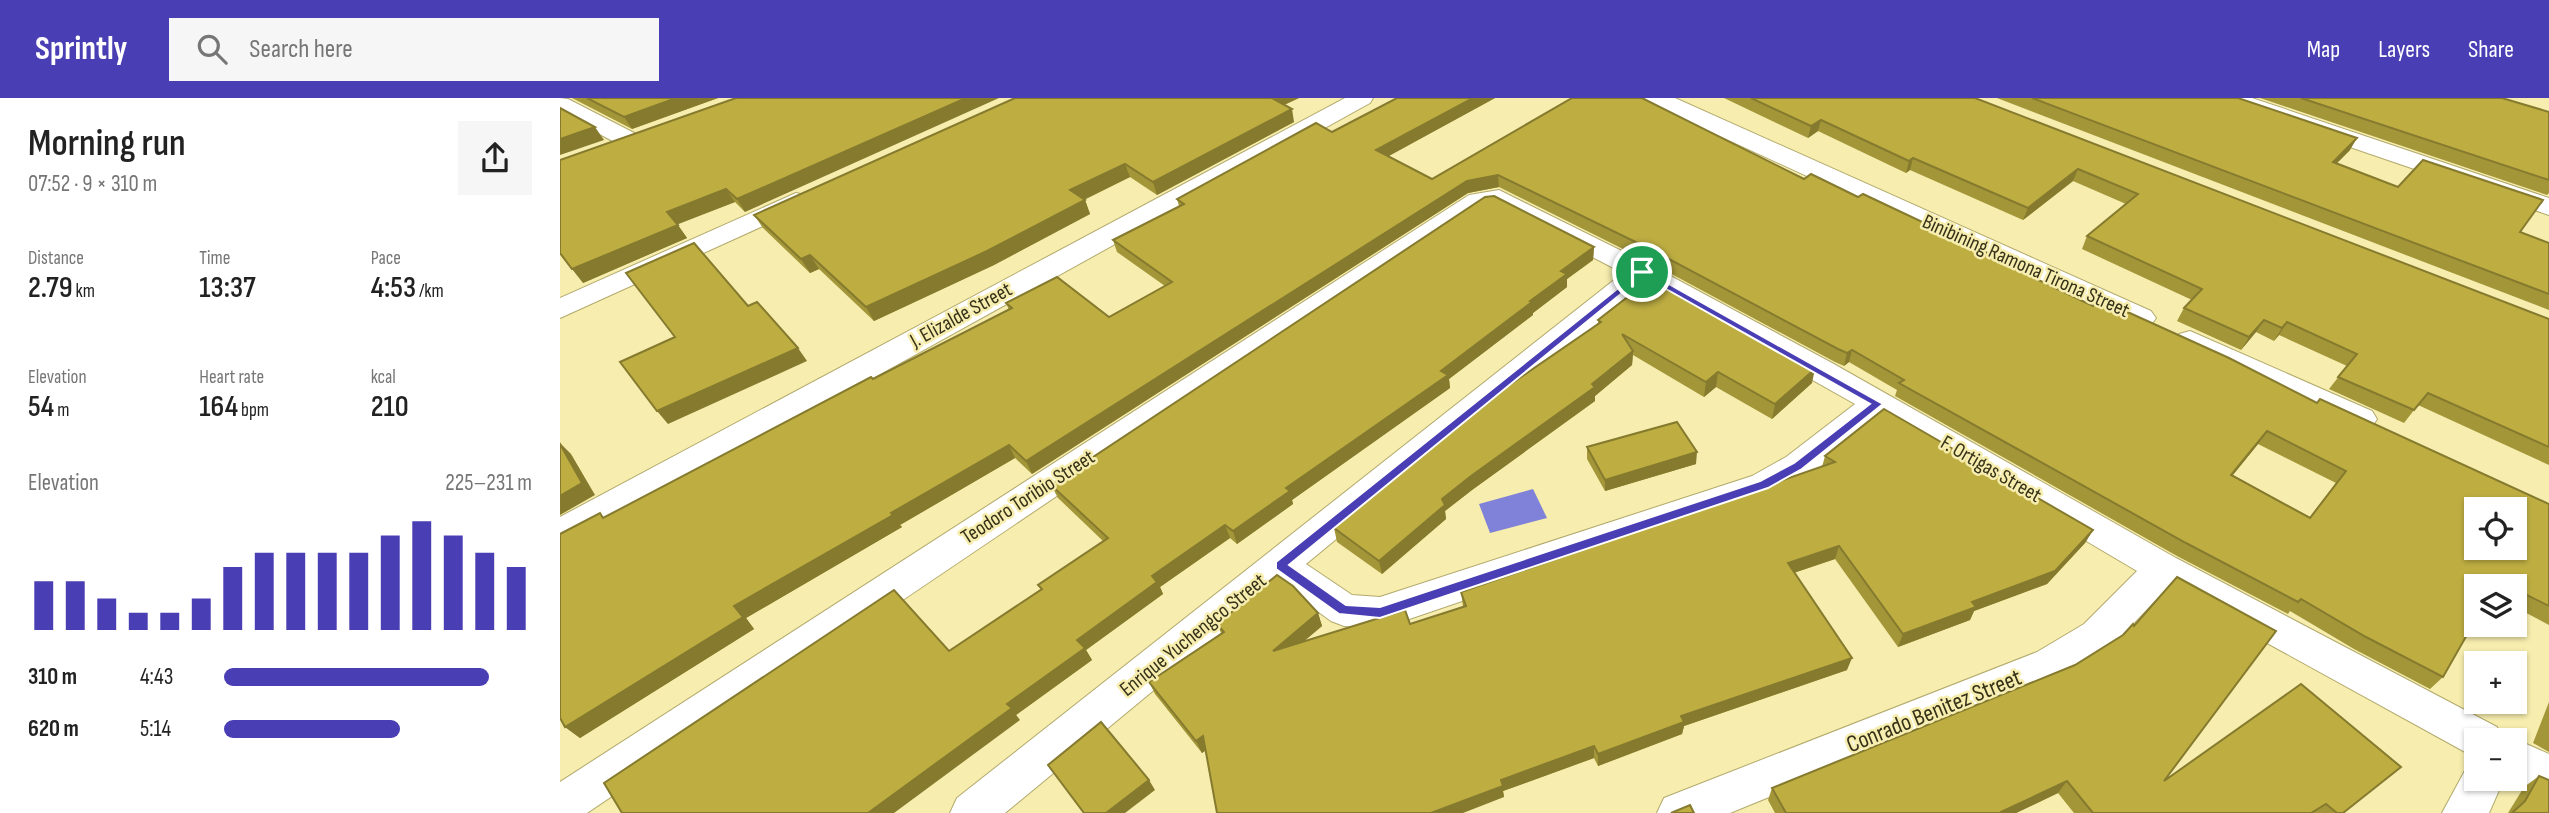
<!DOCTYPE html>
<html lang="en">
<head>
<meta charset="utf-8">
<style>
  :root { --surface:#fff; --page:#f6f6f6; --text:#222; --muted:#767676; --accent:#4a3eb5 }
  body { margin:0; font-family:"Sofia Sans Condensed",sans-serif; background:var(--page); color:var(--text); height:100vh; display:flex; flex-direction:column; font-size:26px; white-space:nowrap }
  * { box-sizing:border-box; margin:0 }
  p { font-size:23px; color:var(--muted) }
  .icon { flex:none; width:38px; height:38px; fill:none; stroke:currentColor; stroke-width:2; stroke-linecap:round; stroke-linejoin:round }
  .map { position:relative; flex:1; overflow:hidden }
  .side { display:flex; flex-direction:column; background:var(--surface); width:560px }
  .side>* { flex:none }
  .tools { position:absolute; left:1904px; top:399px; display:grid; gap:14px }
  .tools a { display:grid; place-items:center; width:63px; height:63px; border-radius:0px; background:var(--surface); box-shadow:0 2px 5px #0004; font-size:35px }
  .pin { position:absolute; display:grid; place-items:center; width:60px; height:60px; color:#fff; margin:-30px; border:4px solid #fff; border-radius:50%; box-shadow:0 2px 7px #0007 }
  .round { display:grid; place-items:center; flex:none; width:74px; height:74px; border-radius:0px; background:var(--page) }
  .headline { display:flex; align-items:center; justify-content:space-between; height:119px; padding:0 28px }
  h1 { font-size:38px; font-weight:600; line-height:52px }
  .metrics { display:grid; grid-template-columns:repeat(3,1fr); gap:10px; height:119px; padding:7px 28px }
  .metrics div { display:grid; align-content:center }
  .metrics b { font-size:30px; font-weight:600 }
  .metrics small { font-size:19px; font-weight:400 }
  .metrics p { font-size:19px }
  .chart { height:196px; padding:14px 28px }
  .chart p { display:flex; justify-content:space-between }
  .chart svg { width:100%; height:126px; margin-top:7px; stroke:var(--accent); stroke-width:6 }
  ul { padding:0 28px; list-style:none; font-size:23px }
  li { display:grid; grid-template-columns:112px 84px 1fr; align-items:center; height:52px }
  li i { height:18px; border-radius:9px; background:var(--accent) }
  header { display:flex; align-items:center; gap:42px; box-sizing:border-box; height:98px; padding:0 35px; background:var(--accent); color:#fff }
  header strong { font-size:33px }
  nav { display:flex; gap:38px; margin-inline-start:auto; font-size:24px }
  .search { width:490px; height:63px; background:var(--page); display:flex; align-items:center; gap:18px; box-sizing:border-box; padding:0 24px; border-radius:0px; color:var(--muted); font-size:26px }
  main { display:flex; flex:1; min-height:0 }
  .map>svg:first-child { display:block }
  .water { fill:#8082d9 }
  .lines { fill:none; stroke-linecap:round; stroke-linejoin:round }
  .minor-casing { stroke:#b2a96c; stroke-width:2 }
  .minor { fill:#fff; fill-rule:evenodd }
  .wall { fill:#a39639; fill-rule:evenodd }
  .shaded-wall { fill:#857a2e }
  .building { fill:#beae42; stroke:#857a2e; stroke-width:2; fill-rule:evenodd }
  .route { fill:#4a3eb5; stroke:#fff; stroke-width:2; fill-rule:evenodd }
  .labels { text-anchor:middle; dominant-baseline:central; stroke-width:5; stroke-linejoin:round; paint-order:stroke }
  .street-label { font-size:21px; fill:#363219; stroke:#f6edae }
  .near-street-label { font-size:24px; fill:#363219; stroke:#f6edae }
</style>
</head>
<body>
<header>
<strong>Sprintly</strong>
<div class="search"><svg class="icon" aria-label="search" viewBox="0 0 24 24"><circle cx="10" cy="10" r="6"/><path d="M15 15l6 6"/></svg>Search here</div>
<nav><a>Map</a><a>Layers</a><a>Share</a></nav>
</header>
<main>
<section class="side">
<div class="headline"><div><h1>Morning run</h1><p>07:52 · 9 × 310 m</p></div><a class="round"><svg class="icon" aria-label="share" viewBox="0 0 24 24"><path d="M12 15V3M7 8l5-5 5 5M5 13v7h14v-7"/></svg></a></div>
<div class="metrics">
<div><p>Distance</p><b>2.79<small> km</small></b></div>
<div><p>Time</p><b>13:37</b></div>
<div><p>Pace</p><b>4:53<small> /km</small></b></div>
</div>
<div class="metrics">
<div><p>Elevation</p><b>54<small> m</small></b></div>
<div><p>Heart rate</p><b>164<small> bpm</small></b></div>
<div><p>kcal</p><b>210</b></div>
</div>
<div class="chart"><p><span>Elevation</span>225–231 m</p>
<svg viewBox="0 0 160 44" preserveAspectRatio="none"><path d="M5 44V27M15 44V27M25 44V33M35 44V38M45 44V38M55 44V33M65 44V22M75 44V17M85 44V17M95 44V17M105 44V17M115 44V11M125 44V6M135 44V11M145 44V17M155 44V22"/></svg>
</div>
<ul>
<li><b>310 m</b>4:43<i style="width:86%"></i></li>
<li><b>620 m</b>5:14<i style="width:57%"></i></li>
</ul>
</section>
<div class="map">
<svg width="1989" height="715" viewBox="0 0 1989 715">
  <rect width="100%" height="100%" fill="#f6edae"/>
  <path class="water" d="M973,391l14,29 -57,15 -11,-29z"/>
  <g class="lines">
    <defs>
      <g id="minor">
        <path d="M0,0l8,1 72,37 3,5 -3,5 -9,2 -9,-2 -62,-33z"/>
        <path d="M785,0h28l-3,5 -797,441 -13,4v-31z"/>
        <path d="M1085,0h30l476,213 5,7 -5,7 -10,2 -10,-2 -483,-222z"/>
        <path d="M1658,0h34l297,100v17l-328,-112z"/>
        <path d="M939,92l153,76 180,97 344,195 321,169 6,13h-27v17l-9,-4 -300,-165 -55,58 -47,30 -335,137h-73l7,-15 373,-146 47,-28 53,-53 -257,-152 -70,56 -34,19 -396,135 -36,-3 -13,-5 -50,-36 -276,228h-55l7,-15 666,-525 -128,-67 -10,1 -898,606h-27v-31l909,-587zM1084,187l211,119 -69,53 -34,19 -372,121 -28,-2 -46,-31z"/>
        <path d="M236,95l9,2 4,6 -4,6 -245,111v-20z"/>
        <path d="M1630,233l182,80 5,8 -5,8 -11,3 -11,-3 -171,-79 -4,-7 4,-7z"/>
        <path d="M1955,641l34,15v42l-36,-17 2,-39h-4z"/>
        <path d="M1916,664v17h28l-15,34h-47l26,-48z"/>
      </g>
    </defs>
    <use href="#minor" class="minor-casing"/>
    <use href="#minor" class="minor"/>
  </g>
  <g class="wall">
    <path d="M12,0h146l-86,31z"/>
    <path d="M176,0l9,114 -10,-10 -58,22 10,14 -104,45z"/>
    <path d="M455,0h284l-15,7 10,17 -137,73 -27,-18 -46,23h1l5,14 -96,51 -120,56 -55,-52 -9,4 -47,-45 -9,-13z"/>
    <path d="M837,0h98l-107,58 44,23 140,-81 232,81 54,18 166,73 -1,2 70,34 224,97 232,101v121l-34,-18v-21h-39l-33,91 -13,12 -76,-40 -64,-38 -2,3 -111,-58 -282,-160 2,-6 -48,-28 -5,4 -9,-4 -182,-98 -154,-77 -31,6 -436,281 -17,-16 -115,67 2,2 -156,91 8,11 -174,109 -15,-11 39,-209 405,-208 -3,-7 103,14 56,-31 -48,-34 -4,-12 66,-34 -2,-7 155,-67zM1698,346l78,39 -26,34 -77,-42z"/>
    <path d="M1164,0h251l574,221v146l-131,-60 -14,18 -75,-34 18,-23 -68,-31 -5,6 -18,-9 -15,18 -64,-29 7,-13 8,-8 -110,-51 5,-13 39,-32 -53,-23 -50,39 -113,-50 -4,3 -88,-42 -10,7z"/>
    <path d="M1437,0h241l112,52 -14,14 213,79v67z"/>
    <path d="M1700,0h242l47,14v81l-2,2z"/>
    <path d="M1034,149l-1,13 -26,19v8l-34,26v2l-84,64 1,9 -158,112 1,4 -56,40 -7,-6 -70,49 3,7 -77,56 6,10 -76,55 4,5 -71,-69 92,-62 -3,-4 65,-44 -45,-43 -7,-13z"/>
    <path d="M1038,222l214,63 -40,36 -56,-32 -12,10 -71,-42 -1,10 -37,31v5l-123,89 -27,21 1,8 -64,55 -45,-32 -3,-14 264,-204z"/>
    <path d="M1027,349l109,17 -91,27 -18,-32z"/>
    <path d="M1265,358l268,74 -8,13 -38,41 -73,27 -4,9 -72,27 -63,-88 -41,14 53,97 -163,56 -2,8 -84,32 -4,-8 -91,33 1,6 -298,-47 -4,3 -47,-59 -6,-12 72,-49 -4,-9 101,-11 4,13 -19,16 107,-18 53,-17 -2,-15 361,-125z"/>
    <path d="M1515,567l89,116 137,-97 42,129h-269l-16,-20 -42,20h-241l-7,-13 4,-12z"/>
    <path d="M1989,604v50l-16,-9z"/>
    <path d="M1979,678l10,37h-41l16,-26z"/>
  </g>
  <g class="shaded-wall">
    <path d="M116,0h42l-86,31 -8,-12z"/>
    <path d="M406,0h33l-254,114 -8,-13z"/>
    <path d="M710,0h29l-26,12z"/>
    <path d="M913,0h22l-117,64 -2,-12z"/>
    <path d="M732,11l2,13 -137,73 -4,-13z"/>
    <path d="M1261,22l-3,11 -10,7 3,-12z"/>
    <path d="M35,29l9,13 -44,15v-16z"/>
    <path d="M1797,40l-7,12 -25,25 8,-13z"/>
    <path d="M1353,60l-3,12 -4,3 3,-12z"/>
    <path d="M565,66l5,13 -55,27 -5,-14z"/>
    <path d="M1518,71l-5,12 -50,39 5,-12z"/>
    <path d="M938,77l1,12 -31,6 -436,281 -6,-13 441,-280z"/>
    <path d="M166,91l9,13 -59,23 -9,-13z"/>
    <path d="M525,102l5,14 -96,51 -120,56 -8,-14z"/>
    <path d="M118,127l9,13 -104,45 -11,-14z"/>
    <path d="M1034,149l-1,13 -26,19v8l-34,26v2l-84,64 1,9 -158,112 1,4 -56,40 -4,-13 53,-43 155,-117 120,-100z"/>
    <path d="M250,157l9,14 -9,4 -9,-14z"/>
    <path d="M1704,222l-8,12 -15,18 8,-13z"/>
    <path d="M1727,224l-8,13 -5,6 8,-13z"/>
    <path d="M238,250l9,13 -139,63 -11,-13z"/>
    <path d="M1292,252l-3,12 -5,4 3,-13z"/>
    <path d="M1073,253l-1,14 -37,31v5l-123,89 -27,21 1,8 -64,55 -3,-13 63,-62 29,-23 121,-92z"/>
    <path d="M1255,271l-3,14 -40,36 3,-15z"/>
    <path d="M1158,274l-2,15 -12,10 2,-15z"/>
    <path d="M1707,333l-9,13 -35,43 8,-12z"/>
    <path d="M0,345l11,11 24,41 -35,20z"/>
    <path d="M449,347l6,13 -115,67 2,2 -156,91 8,11 -174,109 -15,-11 169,-121 157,-93z"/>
    <path d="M1137,354l-1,12 -91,27v-11z"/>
    <path d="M665,427l5,13 -70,49 3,7 -77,56 6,10 -76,55 4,5 -126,93h-26l139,-109 70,-64 75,-64z"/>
    <path d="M1533,432l-8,13 -38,41 -73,27 -4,9 -72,27 5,-13 69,-32z"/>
    <path d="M1279,448l-4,13 -51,17 4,-13z"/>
    <path d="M758,515l4,13 -45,38 -4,-13z"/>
    <path d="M1292,560l-5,12 -163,56 -2,8 -84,32v-12l83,-38z"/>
    <path d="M643,638l6,12 -7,5 -6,-12z"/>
    <path d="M1034,648v12l-91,33 1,6 -41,16h-32l70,-33z"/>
    <path d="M589,682l6,10 -30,23h-19z"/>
    <path d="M1507,683l-9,12 -42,20h-16z"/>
  </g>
  <g class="building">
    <path d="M27,0h89l-52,19z"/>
    <path d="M176,0h230l-229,101 -11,-10 -59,23 11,13 -106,44 -12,-16v-93z"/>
    <path d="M455,0h257l20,11 -139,73 -28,-18 -55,26 15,10 -98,51 -121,56 -56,-52 -9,4 -47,-44z"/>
    <path d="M837,0h76l-97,52 56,29 140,-81h70l162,81 7,-5 47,23 5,-3 161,76 -2,2 71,34 8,-6 128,58 88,45 3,-4 229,105v102l-28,-14 -2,4 -4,-3v-7h-14l-5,-2 -1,2h-19v33l-33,58 -77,-40 -65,-38 -3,3 -112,-59 -287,-160 5,-3 -52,-30 -5,3 -9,-4 -184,-98 -156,-76 -31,6 -441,280 -17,-16 -118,68 2,2 -159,91 9,11 -178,110 -5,-9v-184l40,-21 3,5 268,-141 2,2 139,-71 -6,-5 51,-26 52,40 63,-35 -59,-42 71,-36 -7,-5 139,-76 16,9zM1707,333l79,40 -36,47 -79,-43zM1916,411h39v39h-39z"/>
    <path d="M1191,0h224l574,221v128l-121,-54 -14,17 -76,-33 19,-23 -70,-32 -5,6 -18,-8 -15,17 -65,-29 18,-19 -115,-53 51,-42 -60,-25 -50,39 -115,-50 -4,3 -88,-41 -10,6z"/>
    <path d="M1472,0h206l119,40 -24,24 65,25 25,-27 120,40 -23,32 29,11v51z"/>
    <path d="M1741,0h201l47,14v68z"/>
    <path d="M0,10l35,19 -35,12z"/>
    <path d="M934,98l100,51 -33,24 6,3 -37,27 2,1 -91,69 7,4 -162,113 4,3 -57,40 -8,-6 -73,51 5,6 -80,58 8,8 -78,56 5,4 -144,105h-246l-18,-30 290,-193 55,61 93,-62 -4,-4 70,-47 -57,-53 434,-288z"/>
    <path d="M134,145l54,63 9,-4 41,46 -141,63 -37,-49 55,-25 -49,-64z"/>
    <path d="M1092,180l163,91 -40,35 -57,-32 -12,10 -84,-48 11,17 -41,33 3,3 -124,89 -29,23 3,6 -66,56 -45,-33 174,-142 93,-64 -3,-2z"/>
    <path d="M1324,311l209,121 -38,41 -83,31 4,5 -73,27 -64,-88 -51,17 64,95 -171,58 3,6 -86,32 -4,-8 -93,34 2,6 -72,27h-214l-14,-77 -7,5 -47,-59 75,-50 -7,-8 60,-49 16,11 25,27 -45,38 132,-41 5,14 56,-18 -5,-14 374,-130 -10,-6z"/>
    <path d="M1117,324l20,30 -92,28 -18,-33z"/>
    <path d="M0,346l22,39 -22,13z"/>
    <path d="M1617,479l99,54 -112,150 137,-97 100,83 -58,46h-6l-11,-9 -15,9h-218l-26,-32 -66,31v1h-215l-14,-25 303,-123 48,-30 10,-11 1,2z"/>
    <path d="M541,624l48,58 -43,33h-22l-36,-48z"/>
    <path d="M1979,678l10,4v33h-37l13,-12z"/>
    <path d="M1130,707l4,8h-23z"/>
  </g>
  <path class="route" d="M1082,171l241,135 -81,65 -34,19 -388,130 -41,-4 -63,-45v-7zM1083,178l227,128 -76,59 -34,18 -380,126 -34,-2 -57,-40z"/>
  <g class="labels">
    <g class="street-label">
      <text transform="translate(1466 168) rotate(24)">Binibining Ramona Tirona Street</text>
      <text transform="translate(401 217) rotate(-29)">J. Elizalde Street</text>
      <text transform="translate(1431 371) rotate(30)">F. Ortigas Street</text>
      <text transform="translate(468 399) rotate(-33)">Teodoro Toribio Street</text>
      <text transform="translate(633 537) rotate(-39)">Enrique Yuchengco Street</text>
    </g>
    <g class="near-street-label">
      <text transform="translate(1374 613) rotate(-22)">Conrado Benitez Street</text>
    </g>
  </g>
</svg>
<div class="tools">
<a><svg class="icon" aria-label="locate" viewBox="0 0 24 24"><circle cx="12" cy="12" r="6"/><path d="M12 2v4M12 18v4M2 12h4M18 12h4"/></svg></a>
<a><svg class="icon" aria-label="layers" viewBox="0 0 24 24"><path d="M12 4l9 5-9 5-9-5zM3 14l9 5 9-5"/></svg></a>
<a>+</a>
<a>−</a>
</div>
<div class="pin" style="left:1082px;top:174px;background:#1e9e55"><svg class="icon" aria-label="arrive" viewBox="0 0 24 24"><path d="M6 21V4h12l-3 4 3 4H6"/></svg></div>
</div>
</main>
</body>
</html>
